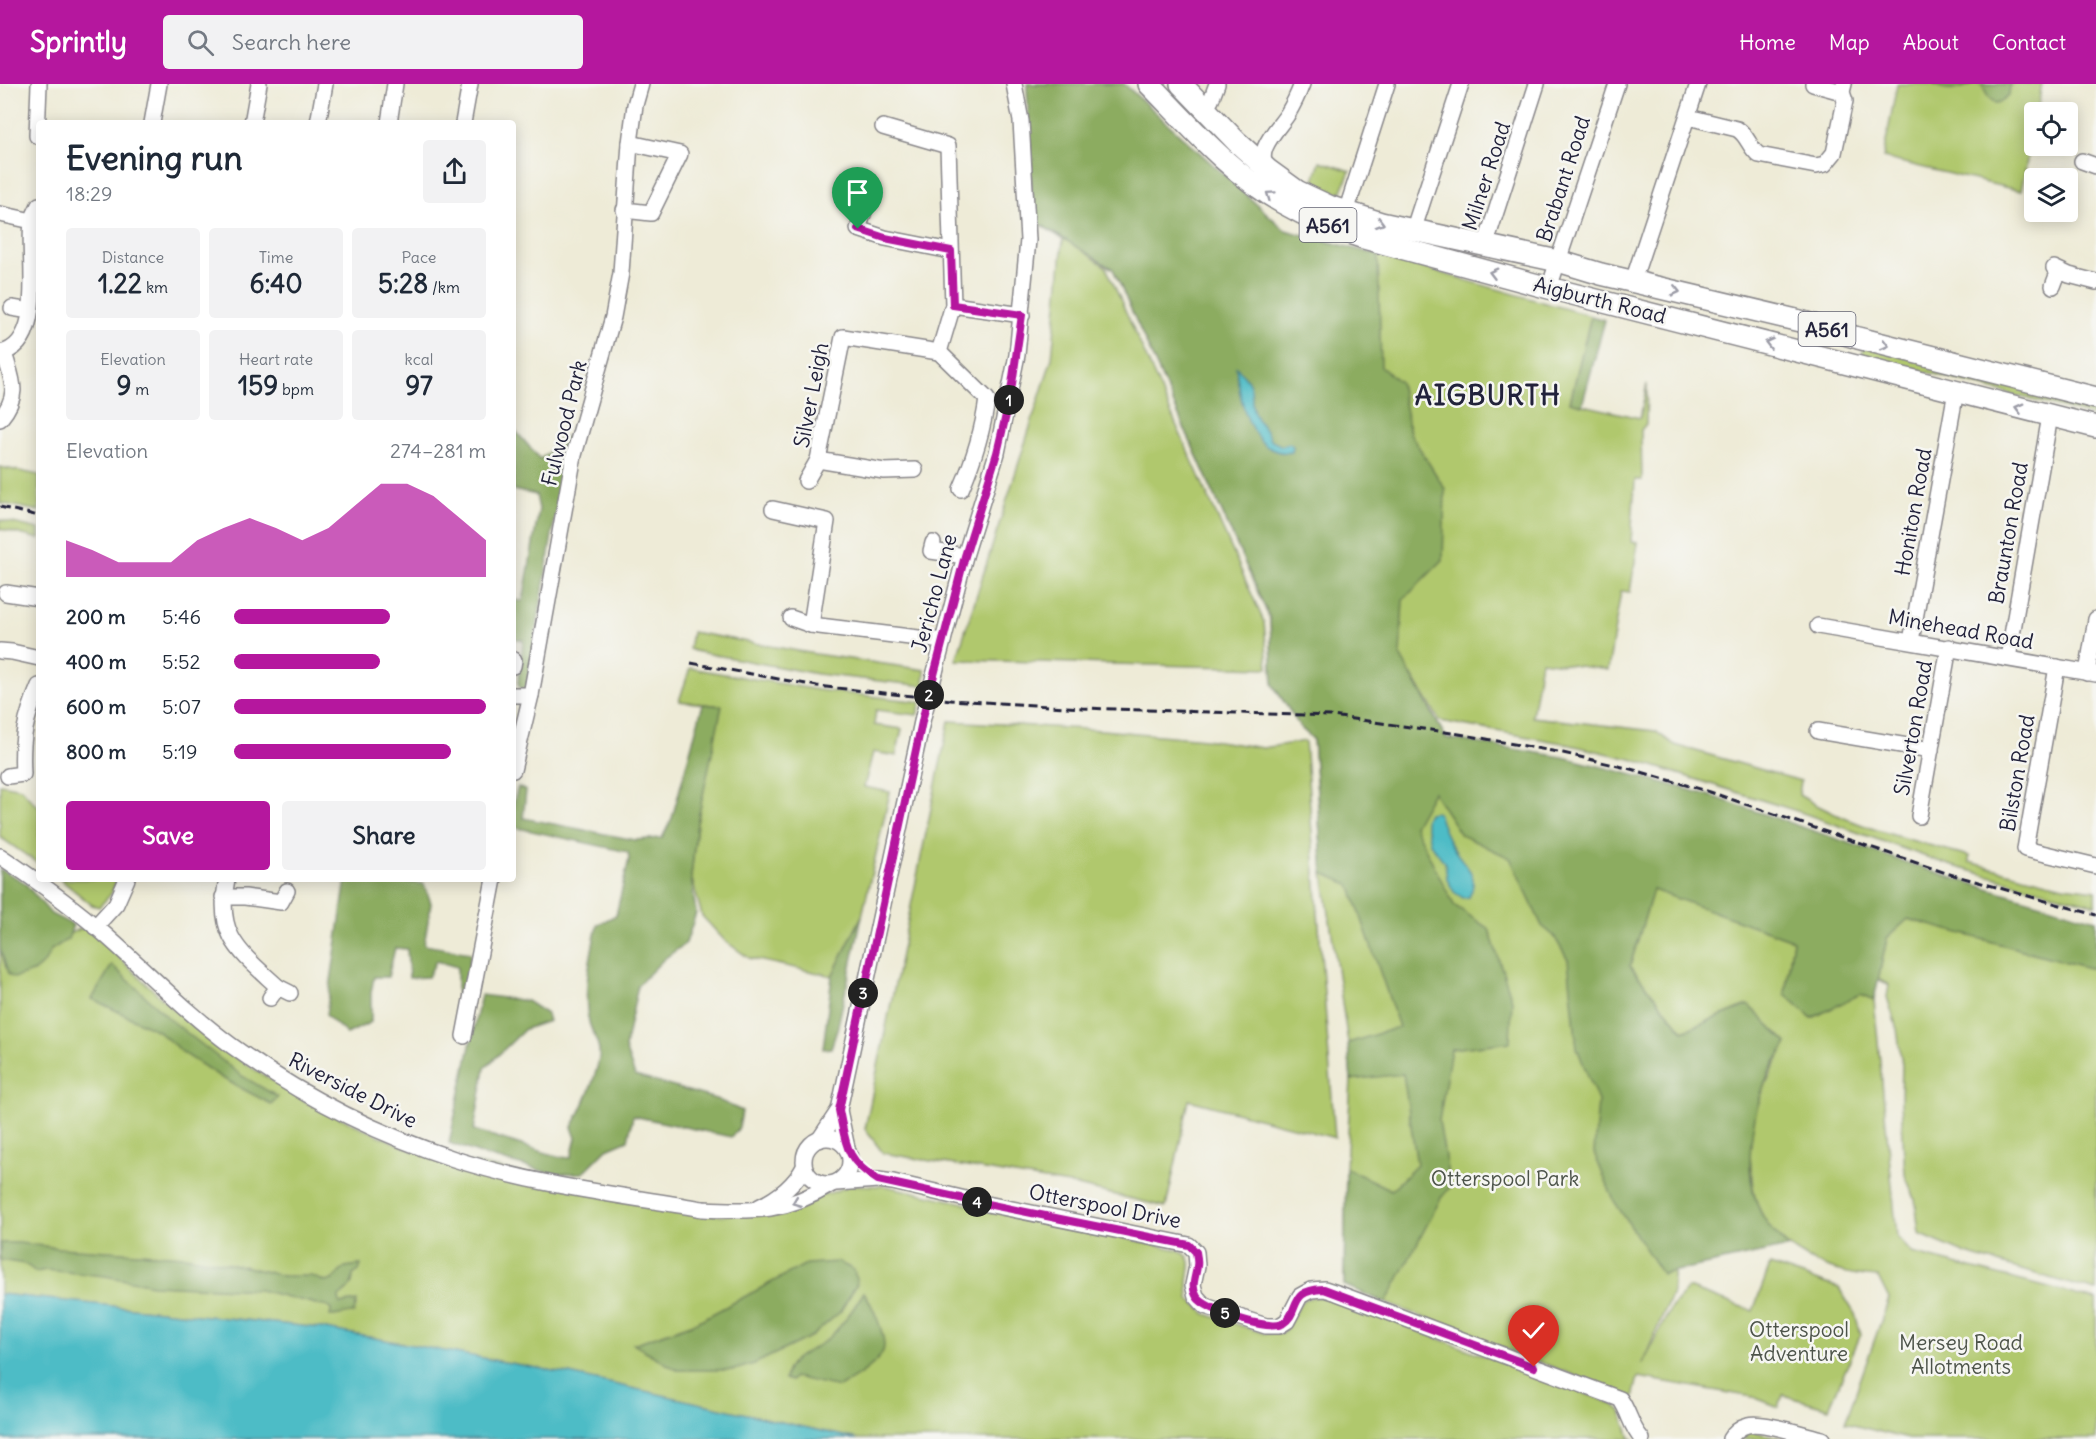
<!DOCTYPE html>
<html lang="en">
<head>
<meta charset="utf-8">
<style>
  :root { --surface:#fff; --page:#f2f2f3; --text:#1f2937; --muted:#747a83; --accent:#b5179e }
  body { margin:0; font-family:Delius,sans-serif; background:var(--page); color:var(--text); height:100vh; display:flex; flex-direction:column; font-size:22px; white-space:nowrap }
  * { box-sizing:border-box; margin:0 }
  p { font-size:20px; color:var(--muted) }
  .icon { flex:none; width:33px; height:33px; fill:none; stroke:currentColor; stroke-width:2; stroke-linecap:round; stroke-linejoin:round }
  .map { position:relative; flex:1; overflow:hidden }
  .details { position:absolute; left:36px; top:36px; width:480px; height:762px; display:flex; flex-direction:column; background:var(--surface); border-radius:6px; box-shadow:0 3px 15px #0003 }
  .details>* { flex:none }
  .fabs { position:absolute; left:2024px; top:18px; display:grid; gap:12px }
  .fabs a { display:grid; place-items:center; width:54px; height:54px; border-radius:6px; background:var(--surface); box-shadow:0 3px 15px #0003; font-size:30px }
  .pin { position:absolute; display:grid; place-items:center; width:51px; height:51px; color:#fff; margin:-62px -26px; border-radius:50% 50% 50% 0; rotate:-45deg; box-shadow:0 0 6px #0007 }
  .pin .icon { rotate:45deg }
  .km { position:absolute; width:30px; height:30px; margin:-15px; border-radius:50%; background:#222; color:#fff; font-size:16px; line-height:30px; text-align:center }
  .round { display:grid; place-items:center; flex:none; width:63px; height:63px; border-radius:6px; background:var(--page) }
  .headline { display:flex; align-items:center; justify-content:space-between; height:102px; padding:0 30px }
  h1 { font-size:33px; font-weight:700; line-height:45px }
  .stats { display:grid; grid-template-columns:repeat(3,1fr); gap:9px; height:102px; padding:6px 30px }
  .stats div { display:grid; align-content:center; border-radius:6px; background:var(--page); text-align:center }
  .stats b { font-size:26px; font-weight:700 }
  .stats small { font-size:16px; font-weight:400 }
  .stats p { font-size:16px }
  .chart { height:168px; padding:12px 30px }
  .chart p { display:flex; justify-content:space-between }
  .chart svg { width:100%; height:108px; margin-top:6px; fill:var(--accent); opacity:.7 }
  .cta { display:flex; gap:12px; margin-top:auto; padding:12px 30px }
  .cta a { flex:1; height:69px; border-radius:6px; background:var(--accent); color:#fff; font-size:24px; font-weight:700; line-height:69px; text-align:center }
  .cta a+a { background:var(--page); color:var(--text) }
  ul { padding:0 30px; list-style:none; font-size:20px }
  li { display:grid; grid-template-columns:96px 72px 1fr; align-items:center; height:45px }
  li i { height:15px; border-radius:8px; background:var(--accent) }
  header { display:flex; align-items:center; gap:36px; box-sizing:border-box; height:84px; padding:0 30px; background:var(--accent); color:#fff }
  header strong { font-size:28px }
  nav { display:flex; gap:33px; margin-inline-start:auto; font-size:21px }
  .search { width:420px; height:54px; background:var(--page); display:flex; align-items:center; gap:15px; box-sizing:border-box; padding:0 21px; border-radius:6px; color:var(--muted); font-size:22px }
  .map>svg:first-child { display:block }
  .green { fill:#b0c86d; stroke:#697554; stroke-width:1.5 }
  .forest { fill:#8cac60; stroke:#57674e; stroke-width:1.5 }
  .water { fill:#4ebcc6; stroke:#386f80; stroke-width:1.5 }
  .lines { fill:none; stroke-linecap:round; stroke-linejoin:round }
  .minor-casing { stroke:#888689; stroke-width:18 }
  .highway-casing { stroke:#888689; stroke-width:24 }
  .minor { stroke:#fff; stroke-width:15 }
  .highway { stroke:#fff; stroke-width:21 }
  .rail { stroke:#22223b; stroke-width:3; stroke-dasharray:9 4.5; stroke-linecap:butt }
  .minor-bridge-casing { stroke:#888689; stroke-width:18; stroke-linecap:butt }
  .minor-bridge { stroke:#fff; stroke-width:15 }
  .oneway { stroke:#9c9ca7 }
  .route-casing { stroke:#fff; stroke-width:12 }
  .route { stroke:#b5179e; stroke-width:8 }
  .labels { text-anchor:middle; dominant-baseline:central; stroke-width:5; stroke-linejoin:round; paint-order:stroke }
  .shield { fill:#f6f6f2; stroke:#626272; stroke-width:1.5 }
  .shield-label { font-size:20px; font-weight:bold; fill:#22223b }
  .street-label { font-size:21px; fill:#22223b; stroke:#f6f6f2 }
  .park-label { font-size:21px; fill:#4d544a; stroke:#f6f6f2 }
  .district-label { font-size:27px; font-weight:bold; letter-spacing:1.5px; fill:#22223b; stroke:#f6f6f2 }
</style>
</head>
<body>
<header>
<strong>Sprintly</strong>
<div class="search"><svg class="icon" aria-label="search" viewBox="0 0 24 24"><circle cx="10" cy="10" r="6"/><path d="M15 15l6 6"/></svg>Search here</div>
<nav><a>Home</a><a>Map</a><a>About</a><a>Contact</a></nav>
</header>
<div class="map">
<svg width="2096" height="1355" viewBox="0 0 2096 1355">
  <rect width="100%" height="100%" fill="#f6f6f2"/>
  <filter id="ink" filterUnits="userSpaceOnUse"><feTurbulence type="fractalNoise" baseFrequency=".0167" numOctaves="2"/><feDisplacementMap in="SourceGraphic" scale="12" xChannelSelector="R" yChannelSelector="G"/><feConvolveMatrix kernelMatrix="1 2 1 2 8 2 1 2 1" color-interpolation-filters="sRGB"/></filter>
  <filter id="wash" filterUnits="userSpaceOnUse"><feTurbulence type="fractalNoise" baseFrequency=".008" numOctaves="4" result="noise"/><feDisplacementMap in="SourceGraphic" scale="24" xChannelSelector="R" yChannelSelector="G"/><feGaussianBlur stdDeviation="1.35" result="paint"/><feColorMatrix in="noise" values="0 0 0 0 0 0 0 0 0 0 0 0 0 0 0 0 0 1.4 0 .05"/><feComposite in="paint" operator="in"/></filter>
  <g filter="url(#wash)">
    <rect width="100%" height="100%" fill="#eeebd7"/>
    <g class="green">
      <path d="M1027,0h97l161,146 93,25 213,61 -21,86 70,16 7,-34 -1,40 -5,6 1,50h-7l-4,62 7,1 -8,49 -9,-1 -13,79 -67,-9 -9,56 123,14 20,14 126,36 -2,14c51,32 113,45 170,61v6l94,24 33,4v15l-147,-40 -146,-52 -172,-54 -69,-16 -122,-22 -29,-47 35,64 111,130 122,327 -7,98 -30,72 29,-57 17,-20 65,23 17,-46 69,23 16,26 6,20 -32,74 -46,-13 -4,12 -26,-10 -115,-20 -5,21 -247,-95 -42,-18 2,-117 5,-88 -3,-37 -25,-170 -10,-134 -12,-11 -28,-43 -3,-66 -157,-350 -30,-18 23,16 158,355 4,46 -312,-8 96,-302 11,-119 -30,-19z"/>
      <path d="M1897,0h145l-5,28h-3v14l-13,65 -138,-33z"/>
      <path d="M1320,77l30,10 -9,22 -11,-1 -17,-8z"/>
      <path d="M1864,257l232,60v16l-234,-62z"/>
      <path d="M0,383l39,8v36l-39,-8z"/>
      <path d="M0,436l39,9v10l-39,-10z"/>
      <path d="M692,548l123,22 110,16 -1,16 -107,-12 -123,-23 -5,-2z"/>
      <path d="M690,584l128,22 103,12 -4,13 -41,-5 -2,15 28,4 -6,27 -23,-4 -9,35 26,5 -28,124 -30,60 -83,-18 -24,-17 -23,-25 -11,-40 6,-53 24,-117 -42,-5z"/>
      <path d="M949,637l153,9 103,9 58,9 42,-7 30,397 -146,-38 -23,107 -97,-23 -186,-31 -18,-24z"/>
      <path d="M0,700l21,4 14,16 4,2v58l-39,-27z"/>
      <path d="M60,795h57l-6,15 -12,13 -7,-2z"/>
      <path d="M1653,805l140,51 -8,53 27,25 48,-24 14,6 23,237 15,16 184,47v139h-188l-63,-16 44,-124 -11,-22c-42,-1 -92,-21 -114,-59 -10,-16 -12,-35 -13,-53 -1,-8 -2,-16 -1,-23 4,-36 19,-68 37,-99l-39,-38 -65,26 -53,-65z"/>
      <path d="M1908,835l181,49 7,-1v324l-130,-37 -47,-20 -4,-35 -10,-24 -4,-74 1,-36 -5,-36 -10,-32 2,-12 -11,-6 9,-41z"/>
      <path d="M0,839l22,34 64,-31 87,83 57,45 78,49 103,47 311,66 108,-23 22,-8 34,1 293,64c18,10 9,18 9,34 0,5 1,10 1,15l17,15 57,19 19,1c20,-24 9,-40 46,-37l285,107 8,7 9,27 4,1h-777l-288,-65 -249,-46 -320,-34z"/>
      <path d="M1749,1347l36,8h-48z"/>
    </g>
    <g class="forest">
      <path d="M1027,0h97l161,146 93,25 3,112 19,15 10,51 35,56 -2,71 -40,40 -3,55 46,83 117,19 94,24 51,14 235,80 153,45v47l-7,1 -181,-49 -21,19 -13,62 -14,-6 -48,24 -27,-24 8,-54 -140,-50 -23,76 53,65 65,-26 39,38c-6,11 -14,21 -19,32 -17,41 -28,104 -4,143 6,11 16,20 24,29l-126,27 -48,-73 -20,-48 4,-52 -21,-53 -9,-88 -14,-24 -12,-10 -32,-68 -49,-23 -28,-43 -19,34 40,79 35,24 23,71 -2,42 -59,7 -12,72 11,66 -9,11 -55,105 -42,-18 2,-117 45,22 26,-25 -14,-91 -52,6 -3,-37 51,-16 -49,-142 -27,-12 -10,-134 -12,-11 -28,-43 -3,-66 -157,-350 -80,-49z"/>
      <path d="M1933,0h39c-12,6 -28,8 -39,0z"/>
      <path d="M1981,0h29l-1,12 -8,6 -6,1 -7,-6z"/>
      <path d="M1591,232l14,4 -23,85 -12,-3z"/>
      <path d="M513,344l27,31 8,-6 12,-16h8l-41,251 -6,2 -3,-7 5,-43 -10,-2v-38l10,1 16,-92 -3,-14 -23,-5z"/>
      <path d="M703,620l19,2 -25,117 -6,53 5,37 -10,30 -22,16 -26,26 -13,63 10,28 81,23 26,12 -3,17 -8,9 -98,-21 -5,24 -21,9 -24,24 -30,1 -66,-18 -38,-13 32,-148 46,6 20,13 2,7 -24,8 -40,39 -11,62 85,27 12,1 5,-20 -4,-11c10,-17 24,-49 27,-69 2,-14 -7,-24 -10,-36 -7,-30 2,-67 8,-97l19,-10 13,-56 -1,-7 -115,-25v-23l5,-17 8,4 -3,27 112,22 27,-2 10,-20z"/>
      <path d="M0,785l24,13 27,32 22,11 -5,14 -17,11 -7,13 -11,9 -19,6 -6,-4 -8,-26z"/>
      <path d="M346,795h36l42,5 7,19 -7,42 47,8 -10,59 -4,-2v-43l-21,-6 -8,16 -19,1 -2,-29 -12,-1 -7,29h-14l-3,16v29l-24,12 -21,-19z"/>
      <path d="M862,832l-25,114 -6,18 -8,1 9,-73z"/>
      <path d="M112,881l61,57 69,54 36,21 -7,7 -49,-26 -40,-26 -24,-21 -66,-32z"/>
      <path d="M0,1159h19l41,5 125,8 62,11 36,9h28l15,6 6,-2 13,-13 16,-2 -2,6 -6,4c0,12 -6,15 -14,22l1,7 17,-3 -3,12c-9,0 -15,3 -24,3l1,-6 -3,-3 -69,-17 -106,-5 -48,-9 -59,-6 -10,2 -11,-8 -25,-4z"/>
      <path d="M838,1178l16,8 3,14 -17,28 -28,24 -58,28 -20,6h-57l-44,-26 64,-22 109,-58z"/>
      <path d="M864,1208c7,11 24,46 19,59 -5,14 -32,29 -44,36l-45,-10 -3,4 -6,-2c3,-24 25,-26 41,-39 16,-13 27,-31 38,-48z"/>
    </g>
    <g class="water">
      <path d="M1236,283c26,23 9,32 21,52 5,8 10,11 13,21l12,6 7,-3 4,3 -1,6c-42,7 -53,-56 -56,-85z"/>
      <path d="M1434,728l4,1c4,13 9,25 16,36 11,18 27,25 15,48l-6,1 -9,-6 -7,-13 -2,-16 -15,-20 -5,-24 3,-6z"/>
      <path d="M0,1210l320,34 249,46 288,65h-857z"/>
    </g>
  </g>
  <g filter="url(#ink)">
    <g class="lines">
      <defs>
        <g id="minor">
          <path d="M1813,0l29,8"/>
          <path d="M1205,25l6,-9 6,-16"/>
          <path d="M1688,33l49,12c11,6 12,19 22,26l57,11 9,-2 9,-11 11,-52 -3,-9 2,-8"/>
          <path d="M152,39l7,-39"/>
          <path d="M252,39l7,-39"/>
          <path d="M318,39l7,-39"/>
          <path d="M389,39l6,-39"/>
          <path d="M463,39l7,-39"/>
          <path d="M883,43l65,19 5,159 -14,47 -96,-15 -25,123 66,11 31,-1"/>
          <path d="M37,52l2,-52"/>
          <path d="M2082,77l14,5"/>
          <path d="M1268,86c-15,-18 9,-40 19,-55 6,-10 11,-20 15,-31"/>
          <path d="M869,113l-11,32 27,9 66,13"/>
          <path d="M624,126l27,3 29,-59 -50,-11"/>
          <path d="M1346,128l41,-128"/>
          <path d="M0,130l32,7"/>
          <path d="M1413,147l48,-147"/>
          <path d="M1485,162l52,-162"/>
          <path d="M2054,184l15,7 27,7"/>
          <path d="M1633,197l65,-197"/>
          <path d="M2053,202l3,-8 6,-6"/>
          <path d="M1549,204l68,-204"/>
          <path d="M953,221l69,10"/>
          <path d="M12,224l18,3"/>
          <path d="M939,268l48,47c-4,32 -13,60 -26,90"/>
          <path d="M0,269c47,-8 27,-97 32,-131 1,-6 5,-12 7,-17"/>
          <path d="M0,335c21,-25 12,-39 4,-66"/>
          <path d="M806,397l12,-21"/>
          <path d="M773,425l54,12 -16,104"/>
          <path d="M933,459l-2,8 34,5"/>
          <path d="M6,509l33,5"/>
          <path d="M791,534l20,7 132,16"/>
          <path d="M1818,542l278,48"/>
          <path d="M1911,557l45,-250"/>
          <path d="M0,567l12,1 27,6"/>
          <path d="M2008,574l42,-242"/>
          <path d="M513,582l1,-6"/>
          <path d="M2057,583l-32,182 71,17"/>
          <path d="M935,588l30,-116 32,-103 20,-98 11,-115 -7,-119 -7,-37"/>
          <path d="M2087,589l9,-54"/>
          <path d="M513,611h18"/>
          <path d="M1818,647l113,19"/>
          <path d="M513,686l18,-75 43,-240 39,-138 8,-44 9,-130 5,-38 6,-21"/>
          <path d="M8,692l15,-2c-2,-36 2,-55 16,-88"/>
          <path d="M1919,732l30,-169"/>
          <path d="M0,772c33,22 65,45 95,70 46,39 88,84 137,120 68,49 142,87 222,113 80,26 166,36 249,50 52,3 84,3 129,-25"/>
          <path d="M227,795c-12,57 13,73 51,108"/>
          <path d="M223,813h22l36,5 6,-11"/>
          <path d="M95,843l21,-23 11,-25"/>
          <path d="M270,914l8,-11 12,6"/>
          <path d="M464,952l30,-157"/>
          <path d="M839,1026l8,38"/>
          <circle cx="827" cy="1077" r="23"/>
          <path d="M819,1056l20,-30 84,-393"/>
          <path d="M836,1099l42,-3 15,2 94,22 202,41 7,7 1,14 -4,19 3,11 9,10 61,20h13l8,-5 13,-25 11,-6 14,-1 12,4 283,106c10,14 10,27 22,40"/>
          <path d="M759,1123c19,-9 35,-21 45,-40"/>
          <path d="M1730,1355c4,-7 9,-12 18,-14 14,-4 57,10 74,14"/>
        </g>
        <g id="highway">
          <path d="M1149,0c41,42 82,90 134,119 26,15 53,26 81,35l185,50 547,139"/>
          <path d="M1181,0l56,58 31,28 29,21 34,16 50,16 177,38 43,13 199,47 58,17 238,60"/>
        </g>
      </defs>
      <use href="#minor" class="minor-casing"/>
      <use href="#highway" class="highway-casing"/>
      <use href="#minor" class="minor"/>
      <use href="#highway" class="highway"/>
      <g class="rail">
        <path d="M0,423l39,9"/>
        <path d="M691,579l126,23 134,14 131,8 250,8 127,18 104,19 64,15 83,24 236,81 150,42"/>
      </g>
      <defs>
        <path id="minor-bridge" d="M923,633l12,-45"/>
      </defs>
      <use href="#minor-bridge" class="minor-bridge-casing"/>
      <use href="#minor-bridge" class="minor-bridge"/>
    </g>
    <defs><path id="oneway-chevron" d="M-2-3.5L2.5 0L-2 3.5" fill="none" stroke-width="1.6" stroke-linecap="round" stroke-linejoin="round" transform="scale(1.5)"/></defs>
    <g class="oneway">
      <use href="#oneway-chevron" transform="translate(1270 111) rotate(-145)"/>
      <use href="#oneway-chevron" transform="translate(1380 139) rotate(16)"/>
      <use href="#oneway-chevron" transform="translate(1493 189) rotate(-165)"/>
      <use href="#oneway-chevron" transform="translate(1676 207) rotate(13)"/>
      <use href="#oneway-chevron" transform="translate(1769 259) rotate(-166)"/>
      <use href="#oneway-chevron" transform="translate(1885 261) rotate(14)"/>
      <use href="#oneway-chevron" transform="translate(2019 324) rotate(-165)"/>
      <use href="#oneway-chevron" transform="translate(796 1118) rotate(159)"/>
    </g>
  </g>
  <g class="lines" filter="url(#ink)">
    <defs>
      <path id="route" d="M858,145l27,9 66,13 2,54 69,10 -12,83 -13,55 -32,103 -42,161 -84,393c7,34 6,50 39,70l109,24 202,41 7,7c1,5 2,10 1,14 -1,11 -7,20 0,31 8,13 71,34 85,27 20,-12 4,-34 42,-35l210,78"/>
    </defs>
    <use href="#route" class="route-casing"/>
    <use href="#route" class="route"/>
  </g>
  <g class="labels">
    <g class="shield">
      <rect x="1299.5" y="124" width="57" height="34" rx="4.5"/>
      <rect x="1798.5" y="228" width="57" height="34" rx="4.5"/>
    </g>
    <g class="shield-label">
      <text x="1328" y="141">A561</text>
      <text x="1827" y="245">A561</text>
    </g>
    <g class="street-label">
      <text transform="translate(1486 92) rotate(-72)">Milner Road</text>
      <text transform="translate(1563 95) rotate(-72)">Brabant Road</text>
      <text transform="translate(1600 216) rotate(14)">Aigburth Road</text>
      <text transform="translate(811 311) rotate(-79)">Silver Leigh</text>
      <text transform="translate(564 339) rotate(-76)">Fulwood Park</text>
      <text transform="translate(1913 428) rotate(-80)">Honiton Road</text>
      <text transform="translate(2008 449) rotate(-80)">Braunton Road</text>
      <text transform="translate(934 509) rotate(-75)">Jericho Lane</text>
      <text transform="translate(1961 545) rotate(10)">Minehead Road</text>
      <text transform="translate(1913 644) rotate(-80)">Silverton Road</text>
      <text transform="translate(2017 689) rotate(-80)">Bilston Road</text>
      <text transform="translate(353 1006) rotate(27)">Riverside Drive</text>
      <text transform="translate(1105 1122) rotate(11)">Otterspool Drive</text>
    </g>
    <g class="park-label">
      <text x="1505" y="1094">Otterspool Park</text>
      <text x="1799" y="1245">Otterspool<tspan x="1799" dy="24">Adventure</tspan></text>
      <text x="1961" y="1258">Mersey Road<tspan x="1961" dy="24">Allotments</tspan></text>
    </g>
    <g class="district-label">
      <text x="1488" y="311">AIGBURTH</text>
    </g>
  </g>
</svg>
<div class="fabs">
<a><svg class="icon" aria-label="locate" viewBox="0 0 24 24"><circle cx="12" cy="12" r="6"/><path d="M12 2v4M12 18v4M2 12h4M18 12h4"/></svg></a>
<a><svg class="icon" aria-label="layers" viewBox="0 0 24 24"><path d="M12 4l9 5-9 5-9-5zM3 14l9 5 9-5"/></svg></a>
</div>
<div class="pin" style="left:858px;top:145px;background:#1e9e55"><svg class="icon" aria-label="arrive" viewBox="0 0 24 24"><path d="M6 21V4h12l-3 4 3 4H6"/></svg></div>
<div class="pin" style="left:1534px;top:1283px;background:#d93025"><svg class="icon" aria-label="check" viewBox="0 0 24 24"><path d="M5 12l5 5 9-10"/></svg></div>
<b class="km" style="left:1009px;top:316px">1</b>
<b class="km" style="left:929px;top:611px">2</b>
<b class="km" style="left:863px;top:909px">3</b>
<b class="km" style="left:977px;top:1118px">4</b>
<b class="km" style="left:1225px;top:1229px">5</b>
<section class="details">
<div class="headline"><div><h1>Evening run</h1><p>18:29</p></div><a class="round"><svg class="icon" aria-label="share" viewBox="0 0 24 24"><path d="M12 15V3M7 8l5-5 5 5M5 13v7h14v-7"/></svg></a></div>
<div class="stats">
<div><p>Distance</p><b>1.22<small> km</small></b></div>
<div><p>Time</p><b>6:40</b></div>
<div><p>Pace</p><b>5:28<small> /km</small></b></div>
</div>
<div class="stats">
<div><p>Elevation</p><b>9<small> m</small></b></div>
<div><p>Heart rate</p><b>159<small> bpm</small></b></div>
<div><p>kcal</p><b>97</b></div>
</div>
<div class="chart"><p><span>Elevation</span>274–281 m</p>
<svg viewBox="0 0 160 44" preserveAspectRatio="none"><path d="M0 44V29L10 33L20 38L30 38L40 38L50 29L60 24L70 20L80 24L90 29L100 24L110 15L120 6L130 6L140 11L150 20L160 29V44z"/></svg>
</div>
<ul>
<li><b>200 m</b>5:46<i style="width:62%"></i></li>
<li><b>400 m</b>5:52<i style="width:58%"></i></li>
<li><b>600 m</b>5:07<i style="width:100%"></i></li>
<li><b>800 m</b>5:19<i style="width:86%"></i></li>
</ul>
<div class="cta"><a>Save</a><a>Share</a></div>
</section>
</div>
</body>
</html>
